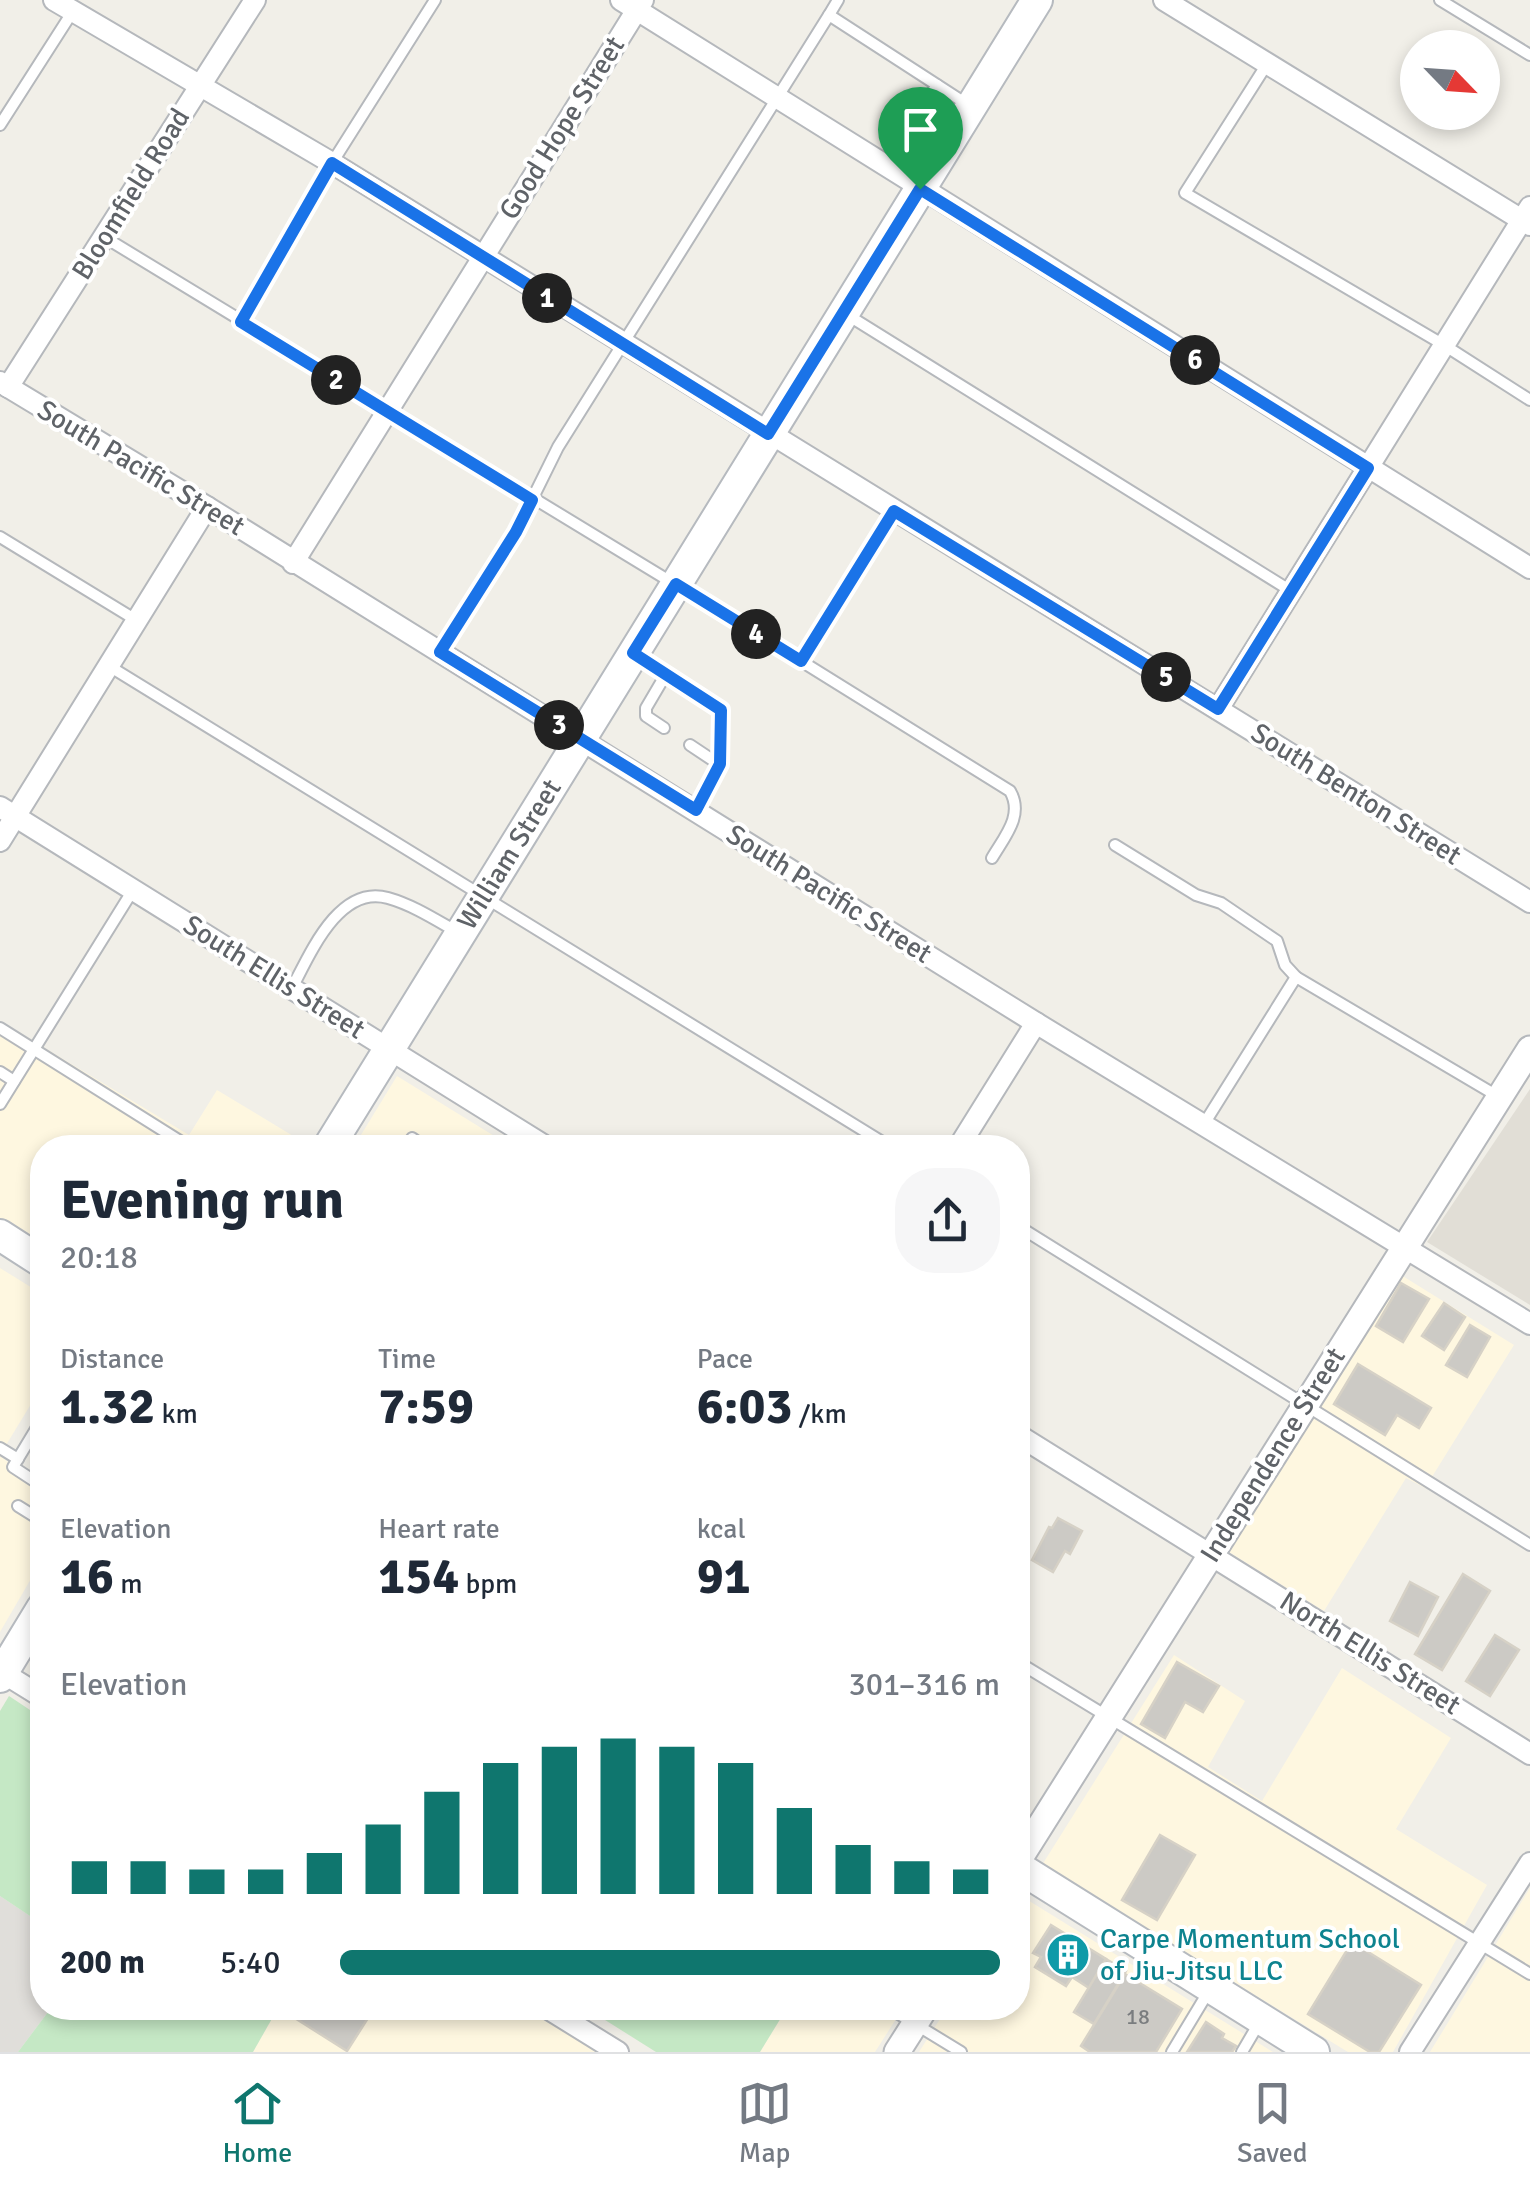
<!DOCTYPE html>
<html lang="en">
<head>
<meta charset="utf-8">
<style>
  :root { --surface:#fff; --page:#f6f6f7; --text:#1f2937; --muted:#747a83; --line:#e0e1e3; --accent:#0f766e }
  body { margin:0; font-family:Signika,sans-serif; background:var(--page); color:var(--text); height:100vh; display:flex; flex-direction:column; font-size:38px; white-space:nowrap }
  * { box-sizing:border-box; margin:0 }
  p { font-size:32px; color:var(--muted) }
  .icon { flex:none; width:55px; height:55px; fill:none; stroke:currentColor; stroke-width:2; stroke-linecap:round; stroke-linejoin:round }
  .map { position:relative; flex:1; overflow:hidden }
  .panel { position:absolute; left:30px; top:1135px; width:1000px; height:885px; display:flex; flex-direction:column; background:var(--surface); border-radius:40px; box-shadow:0 5px 15px #0003 }
  .panel>* { flex:none }
  .needle { width:65px; rotate:115deg }
  .tools { position:absolute; left:1400px; top:30px; display:grid; gap:20px }
  .tools a { display:grid; place-items:center; width:100px; height:100px; border-radius:50%; background:var(--surface); box-shadow:0 5px 15px #0003; font-size:50px }
  .pin { position:absolute; display:grid; place-items:center; width:85px; height:85px; color:#fff; margin:-102px -42px; border-radius:50% 50% 50% 0; rotate:-45deg; box-shadow:0 0 10px #0007 }
  .pin .icon { rotate:45deg }
  .km { position:absolute; width:50px; height:50px; margin:-25px; border-radius:50%; background:#222; color:#fff; font-size:28px; line-height:50px; text-align:center }
  .round { display:grid; place-items:center; flex:none; width:105px; height:105px; border-radius:40px; background:var(--page) }
  .overview { display:flex; align-items:center; justify-content:space-between; height:170px; padding:0 30px }
  h1 { font-size:55px; font-weight:700; line-height:75px }
  .stats { display:grid; grid-template-columns:repeat(3,1fr); gap:15px; height:170px; padding:10px 30px }
  .stats div { display:grid; align-content:center }
  .stats b { font-size:50px; font-weight:700 }
  .stats small { font-size:28px; font-weight:400 }
  .stats p { font-size:28px }
  .chart { height:280px; padding:20px 30px }
  .chart p { display:flex; justify-content:space-between }
  .chart svg { width:100%; height:180px; margin-top:10px; stroke:var(--accent); stroke-width:6 }
  ul { padding:0 30px; list-style:none; font-size:32px }
  li { display:grid; grid-template-columns:160px 120px 1fr; align-items:center; height:75px }
  li i { height:25px; border-radius:12px; background:var(--accent) }
  .tabs { display:flex; justify-content:space-around; align-items:center; height:140px; border-top:2px solid var(--line); background:var(--surface); font-size:28px; color:var(--muted) }
  .tabs a { display:grid; justify-items:center; gap:5px }
  .tabs .on { color:var(--accent) }
  .map>svg:first-child { display:block }
  .commercial { fill:#fef7e0 }
  .industrial { fill:#e0deda }
  .education { fill:#e1ded6 }
  .green { fill:#c5e8c5 }
  .building { fill:#cccac5; stroke:#d6d1c6; stroke-width:2.5 }
  .lines { fill:none; stroke-linecap:round; stroke-linejoin:round }
  .service-casing { stroke:#b5b8bc; stroke-width:14 }
  .minor-casing { stroke:#b5b8bc; stroke-width:24 }
  .tertiary-casing { stroke:#b5b8bc; stroke-width:29 }
  .secondary-casing { stroke:#b6babf; stroke-width:34 }
  .service { stroke:#fff; stroke-width:10 }
  .minor { stroke:#fff; stroke-width:20 }
  .tertiary { stroke:#fff; stroke-width:25 }
  .secondary { stroke:#fff; stroke-width:30 }
  .route-casing { stroke:#fff; stroke-width:20 }
  .route { stroke:#1a73e8; stroke-width:12 }
  .labels { text-anchor:middle; dominant-baseline:central; stroke-width:8; stroke-linejoin:round; paint-order:stroke }
  .number-label { font-size:22px; fill:#7a7d7f }
  .street-label { font-size:28px; fill:#5f6368; stroke:#fff }
  .culture-label { font-size:28px; fill:#0d838f; stroke:#fff; text-anchor:start }
</style>
</head>
<body>
<div class="map">
<svg width="1530" height="2052" viewBox="0 0 1530 2052">
  <rect width="100%" height="100%" fill="#f1efe8"/>
  <g class="commercial">
    <path d="M0,1021l189,114 28,-45 86,52 -4,6h-257v101l-42,-27z"/>
    <path d="M397,1076l115,71 -159,1z"/>
    <path d="M0,1268l42,26v92l-42,69z"/>
    <path d="M1401,1275l113,70 -89,143 -19,-10 -82,133 -95,-59z"/>
    <path d="M0,1456l42,31v73l-42,72z"/>
    <path d="M1174,1655l71,46 -37,66 54,34 80,-133 109,70 -55,91 91,56 -94,167h-45l-306,-187z"/>
    <path d="M1530,1888v164h-100z"/>
    <path d="M1018,1894l255,158h-354l28,-44h71z"/>
    <path d="M278,2008h245l75,44h-345z"/>
    <path d="M787,2008h116l-28,44h-115z"/>
  </g>
  <path class="industrial" d="M0,1896l42,28v84h9l-33,44h-18z"/>
  <path class="education" d="M1530,1089v216l-103,-63z"/>
  <g class="green">
    <path d="M9,1696l33,22v206l-42,-28v-185z"/>
    <path d="M51,2008h227l-25,44h-235z"/>
    <path d="M586,2008h201l-27,44h-104z"/>
  </g>
  <g class="building">
    <path d="M1401,1283l28,16 -26,43 -27,-16z"/>
    <path d="M1444,1303l21,14 -21,33 -22,-14z"/>
    <path d="M1470,1325l20,12 -23,40 -21,-12z"/>
    <path d="M1358,1364l73,44 -12,20 -22,-13 -12,20 -51,-31z"/>
    <path d="M1058,1518l24,13 -12,23 -5,-3 -12,21 -21,-12 17,-33 3,1z"/>
    <path d="M1463,1574l27,17 -48,79 -27,-16z"/>
    <path d="M1410,1582l28,15 -20,39 -28,-15z"/>
    <path d="M1495,1635l24,15 -29,46 -24,-15z"/>
    <path d="M1177,1662l42,24 -16,26 -18,-10 -20,36 -24,-14z"/>
    <path d="M1160,1835l35,20 -38,65 -35,-20z"/>
    <path d="M1051,1925l55,34 -17,29 -17,-11 -6,9 -31,-19 6,-10 -8,-4z"/>
    <path d="M1352,1942l69,43 -42,67h-9l-62,-38z"/>
    <path d="M1106,1959l20,12 -32,53 -20,-12z"/>
    <path d="M1125,1974l57,35 -26,43h-66l-9,-6z"/>
    <path d="M279,2008h71l18,10 -21,33z"/>
    <path d="M1206,2022l18,12 -2,4 14,8 -4,6h-45z"/>
  </g>
  <g class="lines">
    <defs>
      <g id="service">
        <path d="M1440,0l90,55"/>
        <path d="M829,15l9,-15"/>
        <path d="M1267,64l-82,129 259,152 86,55"/>
        <path d="M924,111l-1,-5 14,-21"/>
        <path d="M0,125l73,-114"/>
        <path d="M919,130l25,15"/>
        <path d="M886,168l15,-24"/>
        <path d="M104,237l697,424 93,-150"/>
        <path d="M846,314l445,277"/>
        <path d="M241,322l91,-159 103,-163"/>
        <path d="M0,537l136,83"/>
        <path d="M440,651l76,-119 42,-85 271,-432 139,90"/>
        <path d="M635,654l86,56 -1,55 -24,46"/>
        <path d="M801,661l209,130c14,24 -5,45 -18,67"/>
        <path d="M109,666l783,482"/>
        <path d="M664,728l-18,-12v-8l20,-34"/>
        <path d="M690,745l30,20"/>
        <path d="M1115,845l81,50 25,8 56,38 8,24 11,12"/>
        <path d="M292,988c18,-34 47,-104 96,-90 25,7 48,22 71,35"/>
        <path d="M0,1028l191,120"/>
        <path d="M0,1072l14,9"/>
        <path d="M0,1104l133,-214"/>
        <path d="M1204,1124l92,-147 203,120"/>
        <path d="M406,1148l6,-10 14,10"/>
        <path d="M1018,1226l512,319"/>
        <path d="M42,1419l-29,48 29,19"/>
        <path d="M0,1448l18,11"/>
        <path d="M18,1506l24,15"/>
        <path d="M1018,1662l512,312"/>
        <path d="M889,2008l72,44"/>
        <path d="M1172,2052l38,-63"/>
        <path d="M1242,2052l17,-29"/>
      </g>
      <g id="minor">
        <path d="M54,0l278,163 1198,739"/>
        <path d="M621,0l909,568"/>
        <path d="M1164,0l366,225"/>
        <path d="M0,382l207,125 829,516 494,301"/>
        <path d="M8,387l247,-387"/>
        <path d="M293,563l350,-563"/>
        <path d="M1218,709l312,-502"/>
        <path d="M0,807l548,341"/>
        <path d="M0,841l207,-334"/>
        <path d="M958,1148l78,-125"/>
        <path d="M1018,1435l512,319"/>
        <path d="M0,1671l42,26"/>
        <path d="M547,2008l71,44"/>
        <path d="M1410,2052l120,-189"/>
      </g>
      <g id="tertiary">
        <path d="M1018,1861l512,-812"/>
        <path d="M897,2052l28,-44"/>
      </g>
      <g id="secondary">
        <path id="s1" d="M328,1148l709,-1148"/>
        <path d="M0,1235l42,27"/>
        <path d="M0,1677l42,-69"/>
        <path d="M1018,1867l296,185"/>
      </g>
    </defs>
    <use href="#service" class="service-casing"/>
    <use href="#minor" class="minor-casing"/>
    <use href="#tertiary" class="tertiary-casing"/>
    <use href="#secondary" class="secondary-casing"/>
    <use href="#service" class="service"/>
    <use href="#minor" class="minor"/>
    <use href="#tertiary" class="tertiary"/>
    <use href="#secondary" class="secondary"/>
  </g>
  <g class="lines">
    <defs>
      <path id="route" d="M332,163l436,271 152,-245 448,279 -150,241 -324,-198 -93,150 -125,-77 -43,69 88,57 -1,54 -24,46 -256,-158 76,-120 16,-32 -291,-178z"/>
    </defs>
    <use href="#route" class="route-casing"/>
    <use href="#route" class="route"/>
  </g>
  <defs>
    <symbol id="building-disc" viewBox="-11 -11 22 22"><circle r="9.5" fill="#0f9aa8" stroke="#fff"/><path d="M-4-6H4V6H1V3H-1V6H-4ZM-2.5-4.3h1.7v1.8h-1.7ZM.8-4.3h1.7v1.8H.8ZM-2.5-1h1.7V.8h-1.7ZM.8-1h1.7V.8H.8Z" fill="#fff"/></symbol>
  </defs>
  <g fill-rule="evenodd">
    <use href="#building-disc" x="1043" y="1930" width="50" height="50"/>
  </g>
  <g class="labels">
    <g class="number-label">
      <text x="1138" y="2016">18</text>
    </g>
    <g class="street-label">
      <text transform="translate(562 128) rotate(-58)">Good Hope Street</text>
      <text transform="translate(131 194) rotate(-58)">Bloomfield Road</text>
      <text transform="translate(141 468) rotate(31)">South Pacific Street</text>
      <text transform="translate(1356 794) rotate(32)">South Benton Street</text>
      <text stroke="none"><textPath href="#s1" startOffset="345">William Street</textPath></text>
      <text transform="translate(829 894) rotate(32)">South Pacific Street</text>
      <text transform="translate(274 977) rotate(32)">South Ellis Street</text>
      <text transform="translate(1273 1455) rotate(-58)">Independence Street</text>
      <text transform="translate(1370 1653) rotate(32)">North Ellis Street</text>
    </g>
    <g class="culture-label">
      <text x="1100" y="1939">Carpe Momentum School<tspan x="1100" dy="32">of Jiu-Jitsu LLC</tspan></text>
    </g>
  </g>
</svg>
<div class="tools">
<a><svg class="needle" viewBox="-14 -14 28 28"><path d="M0-13l5 13h-10z" fill="#e53935"/><path d="M0 13l5-13h-10z" fill="#747a83"/></svg></a>
</div>
<div class="pin" style="left:920px;top:189px;background:#1e9e55"><svg class="icon" aria-label="arrive" viewBox="0 0 24 24"><path d="M6 21V4h12l-3 4 3 4H6"/></svg></div>
<b class="km" style="left:547px;top:298px">1</b>
<b class="km" style="left:336px;top:380px">2</b>
<b class="km" style="left:559px;top:725px">3</b>
<b class="km" style="left:756px;top:634px">4</b>
<b class="km" style="left:1166px;top:677px">5</b>
<b class="km" style="left:1195px;top:360px">6</b>
<section class="panel">
<div class="overview"><div><h1>Evening run</h1><p>20:18</p></div><a class="round"><svg class="icon" aria-label="share" viewBox="0 0 24 24"><path d="M12 15V3M7 8l5-5 5 5M5 13v7h14v-7"/></svg></a></div>
<div class="stats">
<div><p>Distance</p><b>1.32<small> km</small></b></div>
<div><p>Time</p><b>7:59</b></div>
<div><p>Pace</p><b>6:03<small> /km</small></b></div>
</div>
<div class="stats">
<div><p>Elevation</p><b>16<small> m</small></b></div>
<div><p>Heart rate</p><b>154<small> bpm</small></b></div>
<div><p>kcal</p><b>91</b></div>
</div>
<div class="chart"><p><span>Elevation</span>301–316 m</p>
<svg viewBox="0 0 160 44" preserveAspectRatio="none"><path d="M5 44V36M15 44V36M25 44V38M35 44V38M45 44V34M55 44V27M65 44V19M75 44V12M85 44V8M95 44V6M105 44V8M115 44V12M125 44V23M135 44V32M145 44V36M155 44V38"/></svg>
</div>
<ul>
<li><b>200 m</b>5:40<i style="width:100%"></i></li>
</ul>
</section>
</div>
<nav class="tabs">
<a class="on"><svg class="icon" aria-label="home" viewBox="0 0 24 24"><path d="M3 11l9-7 9 7M6 9v11h12V9"/></svg>Home</a>
<a><svg class="icon" aria-label="map" viewBox="0 0 24 24"><path d="M3 6l6-2 6 2 6-2v14l-6 2-6-2-6 2zM9 4v14M15 6v14"/></svg>Map</a>
<a><svg class="icon" aria-label="saved" viewBox="0 0 24 24"><path d="M7 4h10v16l-5-4-5 4z"/></svg>Saved</a>
</nav>
</body>
</html>
